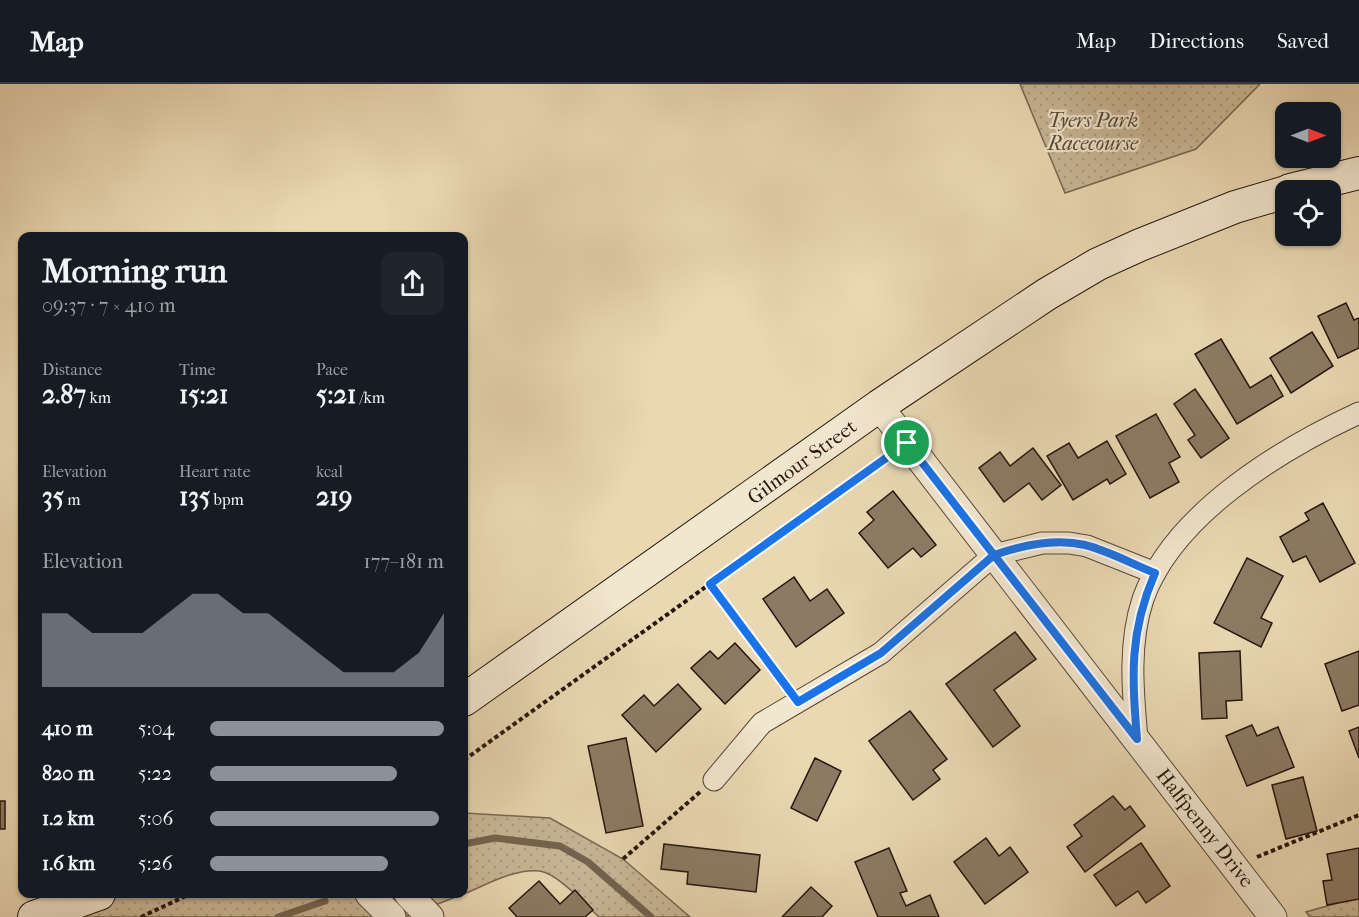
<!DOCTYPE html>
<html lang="en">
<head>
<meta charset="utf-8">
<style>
  :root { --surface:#171b24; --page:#20242c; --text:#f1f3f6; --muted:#9ea1a6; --line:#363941; --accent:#8c9099 }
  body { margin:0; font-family:"IM FELL French Canon",serif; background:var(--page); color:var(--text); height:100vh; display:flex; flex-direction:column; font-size:22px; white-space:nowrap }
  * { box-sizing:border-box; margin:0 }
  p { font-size:20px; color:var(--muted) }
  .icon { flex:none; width:33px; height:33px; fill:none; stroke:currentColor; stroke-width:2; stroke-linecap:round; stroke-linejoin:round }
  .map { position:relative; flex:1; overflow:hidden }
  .drawer { position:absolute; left:18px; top:148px; width:450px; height:666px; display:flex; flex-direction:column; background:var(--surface); border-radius:12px; box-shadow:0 2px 4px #0004 }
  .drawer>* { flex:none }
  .needle { width:39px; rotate:90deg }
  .tools { position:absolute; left:1275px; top:18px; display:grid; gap:12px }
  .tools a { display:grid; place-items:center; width:66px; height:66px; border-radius:12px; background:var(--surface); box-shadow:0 2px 4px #0004; font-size:30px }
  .pin { position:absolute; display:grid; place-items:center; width:51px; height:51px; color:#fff; margin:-26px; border:3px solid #fff; border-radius:50%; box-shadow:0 2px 6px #0007 }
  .round { display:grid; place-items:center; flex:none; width:63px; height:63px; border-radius:12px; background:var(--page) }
  .summary { display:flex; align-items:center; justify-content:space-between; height:102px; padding:0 24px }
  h1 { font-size:33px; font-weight:800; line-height:45px }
  .figures { display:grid; grid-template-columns:repeat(3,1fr); gap:9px; height:102px; padding:6px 24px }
  .figures div { display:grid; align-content:center }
  .figures b { font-size:26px; font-weight:800 }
  .figures small { font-size:16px; font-weight:400 }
  .figures p { font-size:16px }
  .chart { height:168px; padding:12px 24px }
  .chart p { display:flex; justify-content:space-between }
  .chart svg { width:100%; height:108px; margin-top:6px; fill:var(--accent); opacity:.7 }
  ul { padding:0 24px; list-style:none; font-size:20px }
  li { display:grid; grid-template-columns:96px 72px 1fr; align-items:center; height:45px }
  li i { height:15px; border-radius:8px; background:var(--accent) }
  header { display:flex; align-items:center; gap:36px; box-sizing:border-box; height:84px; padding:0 30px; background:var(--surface); border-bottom:2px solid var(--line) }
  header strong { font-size:28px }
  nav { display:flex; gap:33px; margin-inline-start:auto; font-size:21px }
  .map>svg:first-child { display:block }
  .park { fill:url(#park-dots); stroke:#786752; stroke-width:1.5 }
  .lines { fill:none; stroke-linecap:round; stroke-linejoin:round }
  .stream { stroke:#73634f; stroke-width:7 }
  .building { fill:#8c7b64; stroke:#26170e; stroke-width:1.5 }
  .minor-casing { stroke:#574737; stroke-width:23 }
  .tertiary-casing { stroke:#574737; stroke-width:29 }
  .secondary-casing { stroke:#26170e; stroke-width:34 }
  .path { stroke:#26170e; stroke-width:4; stroke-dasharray:4.5 3; stroke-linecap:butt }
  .minor { stroke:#f1e6ce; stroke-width:21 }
  .tertiary { stroke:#f1e6ce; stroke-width:27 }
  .secondary { stroke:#f1e6ce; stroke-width:32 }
  .route-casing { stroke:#fff; stroke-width:12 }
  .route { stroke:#1a73e8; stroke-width:8 }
  .labels { text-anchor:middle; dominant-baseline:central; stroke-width:4.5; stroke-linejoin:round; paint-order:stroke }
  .park-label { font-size:20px; font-style:italic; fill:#574737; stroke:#f1e6ce }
  .street-label { font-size:20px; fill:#26170e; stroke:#f1e6ce }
</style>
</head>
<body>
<header>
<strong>Map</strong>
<nav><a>Map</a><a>Directions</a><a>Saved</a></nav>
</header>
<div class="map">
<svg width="1359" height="833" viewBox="0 0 1359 833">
  <defs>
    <pattern id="park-dots" width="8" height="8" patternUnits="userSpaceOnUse" patternTransform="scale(1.5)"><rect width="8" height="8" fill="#c9b797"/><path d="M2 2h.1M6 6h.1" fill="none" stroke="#ac9d81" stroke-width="1.8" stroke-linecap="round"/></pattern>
  </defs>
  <rect width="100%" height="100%" fill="#ead8b3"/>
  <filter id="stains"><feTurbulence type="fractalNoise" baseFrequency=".00333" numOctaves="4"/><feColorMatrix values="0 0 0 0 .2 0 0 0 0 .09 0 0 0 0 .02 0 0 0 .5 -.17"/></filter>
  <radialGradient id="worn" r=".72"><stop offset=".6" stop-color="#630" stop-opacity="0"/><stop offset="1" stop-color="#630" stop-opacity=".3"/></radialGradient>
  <g class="park">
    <path d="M1020,0h240l-64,65 -131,44z"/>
    <path d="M464,729l86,5 73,41 67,58h-91c-14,-13 -41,-43 -59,-46 -25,-3 -54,14 -76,23z"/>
    <path d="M99,810h364l-58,23h-371z"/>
    <path d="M1359,813v20h-49l-4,-5z"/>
  </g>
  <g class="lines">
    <g class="stream">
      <path d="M464,760l31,-6 65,8 28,16 63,55"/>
      <path d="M278,833l47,-16"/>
    </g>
  </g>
  <g class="building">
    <path d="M1346,219l8,17 5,-2v30l-21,10 -20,-42z"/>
    <path d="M1312,248l21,34 -42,27 -21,-35z"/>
    <path d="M1221,255l29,49 21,-13 12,21 -46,28 -42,-70z"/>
    <path d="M1195,305l34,49 -28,20 -13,-18 7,-5 -21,-31z"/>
    <path d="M1156,330l24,43 -11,6 10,19 -29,16 -34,-62z"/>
    <path d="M1107,357l19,33 -16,10 -3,-5 -34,21 -26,-44 22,-13 9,15z"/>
    <path d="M1033,364l28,37 -19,15 -13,-17 -25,19 -25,-34 21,-16 10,14z"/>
    <path d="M893,407l43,54 -15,12 -8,-9 -25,20 -29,-35 15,-13 -7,-8z"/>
    <path d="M1323,419l32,60 -35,19 -14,-26 -13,6 -13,-25 29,-17 -4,-7z"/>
    <path d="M1247,474l36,18 -22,42 11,5 -11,24 -47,-24z"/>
    <path d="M794,493l16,24 17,-12 17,24 -48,34 -33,-48z"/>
    <path d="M1015,548l21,27 -42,31 26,36 -27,21 -47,-63z"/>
    <path d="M735,559l25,27 -35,34 -34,-36 19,-17 8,8z"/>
    <path d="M1240,567l2,49 -16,1 1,17 -25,1 -3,-66z"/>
    <path d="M1359,567v54l-17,6 -17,-47z"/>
    <path d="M678,600l23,25 -45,43 -34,-37 22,-20 10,11z"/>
    <path d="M910,627l37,48 -14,11 7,9 -27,21 -44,-59z"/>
    <path d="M1252,641l5,11 21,-9 16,40 -47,19 -21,-50z"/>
    <path d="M1359,643v31l-10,-27z"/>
    <path d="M626,654l17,88 -37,7 -18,-87z"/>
    <path d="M815,674l26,13 -24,50 -26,-13z"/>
    <path d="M1303,693l14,54 -31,8 -14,-54z"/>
    <path d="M1113,712l12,14 5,-4 15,20 -60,46 -18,-25 15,-11 -8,-11z"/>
    <rect x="0" y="717" width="5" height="28"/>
    <path d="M986,754l13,18 11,-9 18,25 -43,32 -31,-42z"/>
    <path d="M1141,759l29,43 -24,17 -8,-12 -22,15 -22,-31z"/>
    <path d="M664,760l96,11 -4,37 -69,-8 1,-12 -27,-3z"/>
    <path d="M889,764l18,43 -7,2 6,13 24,-11 9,22h-61l-23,-55z"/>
    <path d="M1359,764v51l-32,6 -4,-24 9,-1 -5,-26z"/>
    <path d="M539,797l21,23 15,-14 18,20 -8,7h-68l-8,-9z"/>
    <path d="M811,803l21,19 -10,11h-40z"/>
  </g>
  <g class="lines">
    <defs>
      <g id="minor">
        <path d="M1137,655c-4,-46 -9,-95 6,-140 30,-85 138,-150 216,-186"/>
        <path d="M714,696l48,-57 119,-70 113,-98 48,-12h27l18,3 68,27"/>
      </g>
      <g id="tertiary">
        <path d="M879,322l394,511"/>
        <path d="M369,810l23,23"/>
        <path d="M408,810l22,23"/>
      </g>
      <g id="secondary">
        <path d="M1290,106l69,-17"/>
        <path d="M464,616l415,-294 168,-112 51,-30 42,-19 95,-38 51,-15"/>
        <path d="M34,833l65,-23"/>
      </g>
    </defs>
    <use href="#minor" class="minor-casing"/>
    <use href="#tertiary" class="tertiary-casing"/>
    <use href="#secondary" class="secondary-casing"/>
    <g class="path">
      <path d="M710,499l77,103"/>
      <path d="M464,676l426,-305"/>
      <path d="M1257,773l102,-42"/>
      <path d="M623,775l77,-67"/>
      <path d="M141,833l49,-23"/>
    </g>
    <use href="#minor" class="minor"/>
    <use href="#tertiary" class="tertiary"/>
    <use href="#secondary" class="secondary"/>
  </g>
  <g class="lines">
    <defs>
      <path id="route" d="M907,359l87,112c29,-10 61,-17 91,-10 24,6 47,19 70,28 -26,60 -23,103 -18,166l-143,-184 -113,98 -83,49 -88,-118 197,-141"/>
    </defs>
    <use href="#route" class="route-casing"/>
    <use href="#route" class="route"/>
  </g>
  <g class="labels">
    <g class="park-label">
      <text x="1093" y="36">Tyers Park<tspan x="1093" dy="23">Racecourse</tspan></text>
    </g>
    <g class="street-label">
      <text transform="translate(802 378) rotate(-36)">Gilmour Street</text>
      <text transform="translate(1205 744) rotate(52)">Halfpenny Drive</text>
    </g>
  </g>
  <rect width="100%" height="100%" filter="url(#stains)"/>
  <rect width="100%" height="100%" fill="url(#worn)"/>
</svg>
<div class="tools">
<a><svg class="needle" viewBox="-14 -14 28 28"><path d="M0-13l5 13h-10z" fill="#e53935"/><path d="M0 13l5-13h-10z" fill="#9ea1a6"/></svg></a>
<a><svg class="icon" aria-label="locate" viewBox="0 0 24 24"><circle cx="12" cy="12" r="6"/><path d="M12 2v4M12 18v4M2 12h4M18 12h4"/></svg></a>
</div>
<div class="pin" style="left:907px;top:359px;background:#1e9e55"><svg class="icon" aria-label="arrive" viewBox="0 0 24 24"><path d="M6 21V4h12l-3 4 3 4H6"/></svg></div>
<section class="drawer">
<div class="summary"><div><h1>Morning run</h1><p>09:37 · 7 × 410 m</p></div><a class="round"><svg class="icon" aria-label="share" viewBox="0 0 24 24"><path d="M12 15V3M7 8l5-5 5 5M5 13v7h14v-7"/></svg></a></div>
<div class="figures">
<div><p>Distance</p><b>2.87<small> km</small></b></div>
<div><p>Time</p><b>15:21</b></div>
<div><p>Pace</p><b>5:21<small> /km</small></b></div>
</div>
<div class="figures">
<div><p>Elevation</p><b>35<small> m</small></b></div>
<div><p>Heart rate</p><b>135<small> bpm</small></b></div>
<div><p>kcal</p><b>219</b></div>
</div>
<div class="chart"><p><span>Elevation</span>177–181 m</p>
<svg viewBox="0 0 160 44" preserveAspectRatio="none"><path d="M0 44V14L10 14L20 22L30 22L40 22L50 14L60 6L70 6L80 14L90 14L100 22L110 30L120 38L130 38L140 38L150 30L160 14V44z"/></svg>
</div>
<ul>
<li><b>410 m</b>5:04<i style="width:100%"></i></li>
<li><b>820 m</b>5:22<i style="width:80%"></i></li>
<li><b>1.2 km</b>5:06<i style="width:98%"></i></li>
<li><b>1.6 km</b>5:26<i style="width:76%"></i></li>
</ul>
</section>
</div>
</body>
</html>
